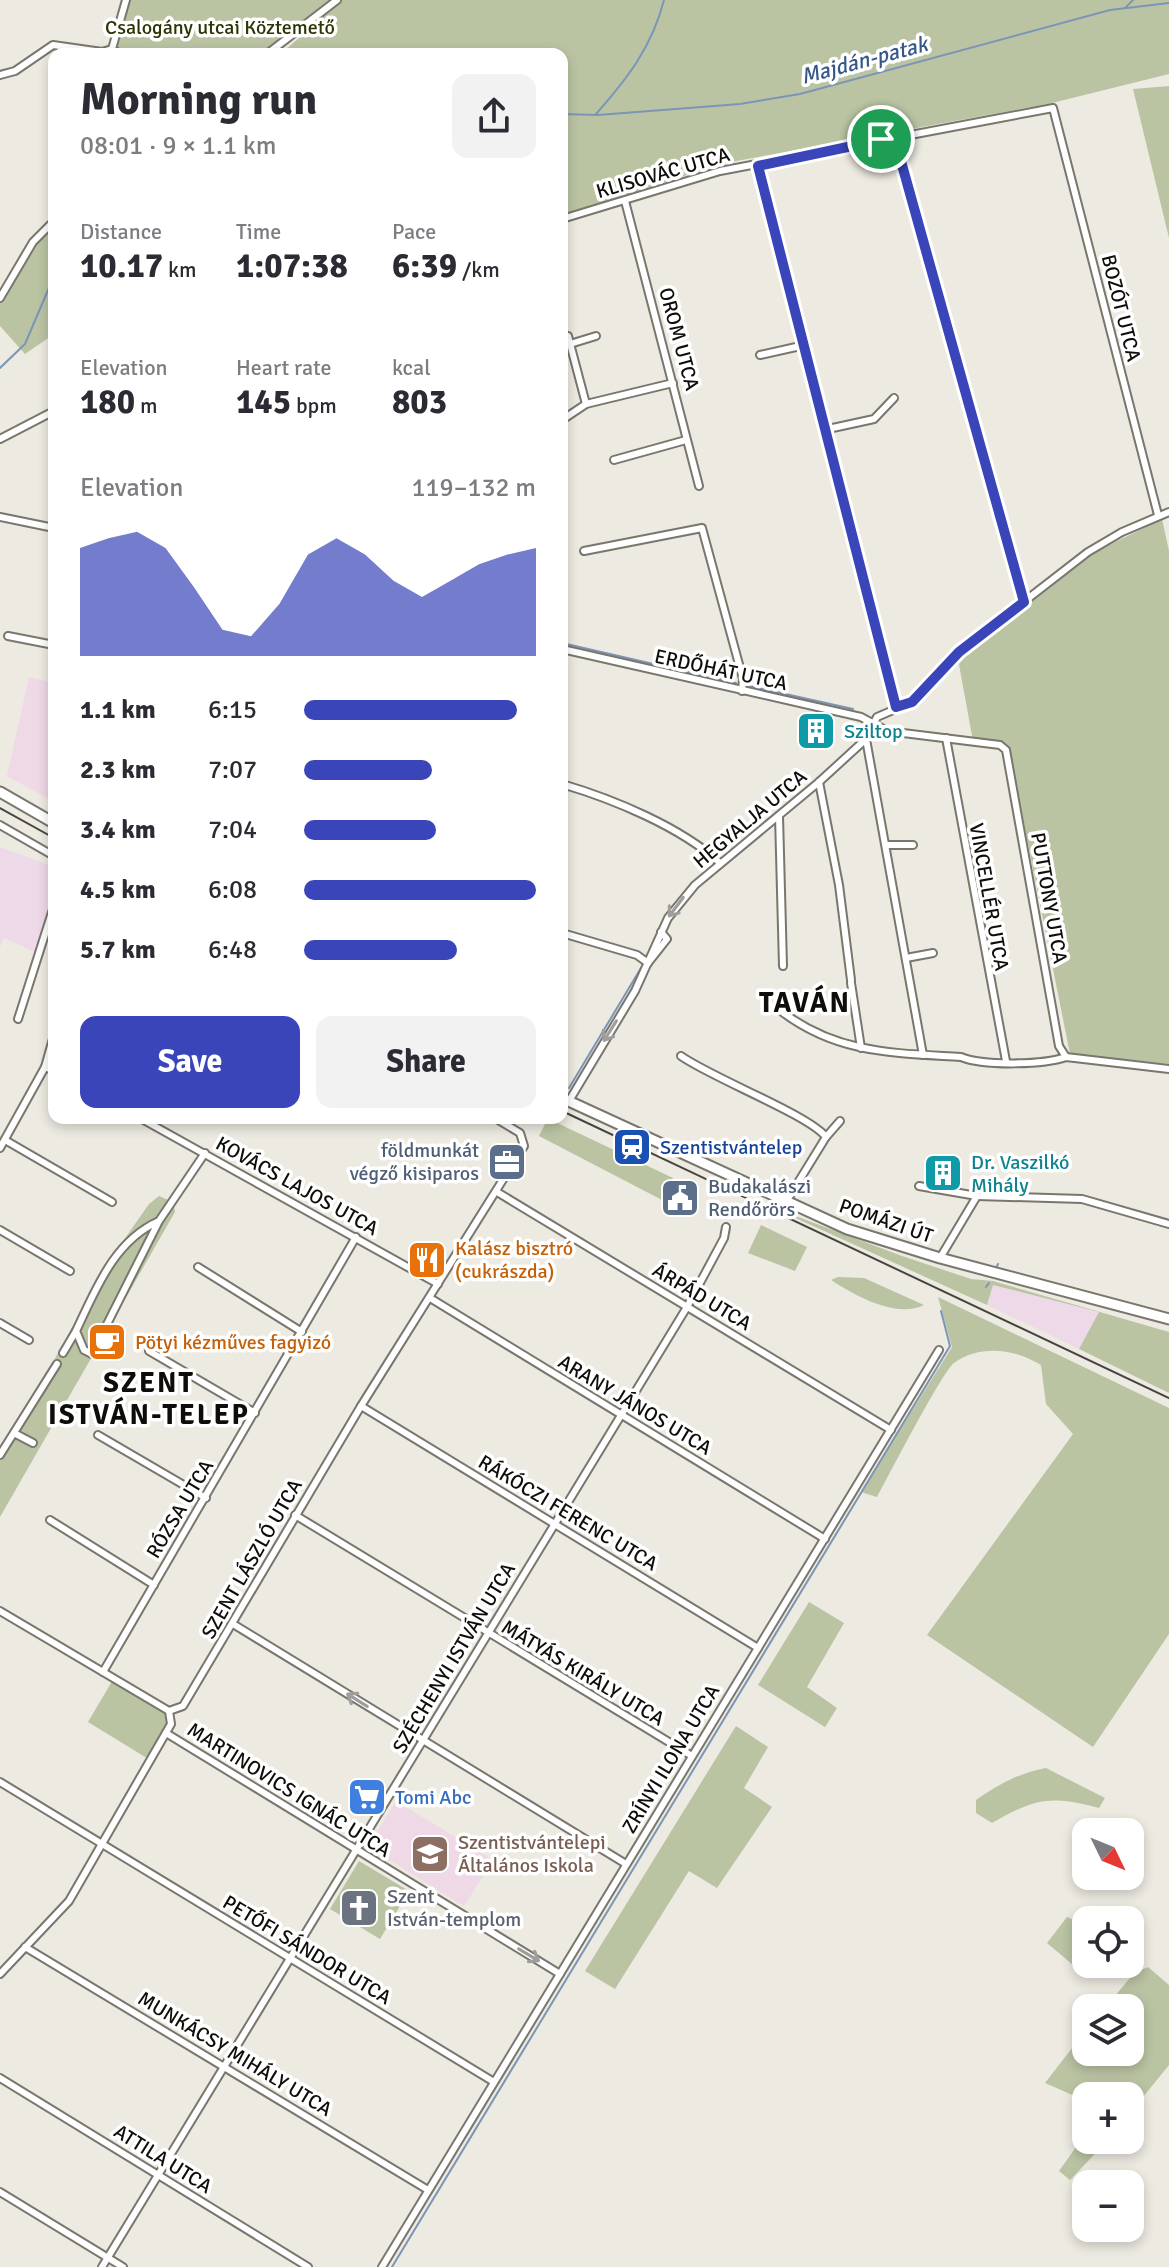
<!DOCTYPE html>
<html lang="en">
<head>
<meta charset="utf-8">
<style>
  :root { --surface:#fff; --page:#f2f2f3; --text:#2b2b33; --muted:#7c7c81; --accent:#3945b9 }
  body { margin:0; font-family:Signika,sans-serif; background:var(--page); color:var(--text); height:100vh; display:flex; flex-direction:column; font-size:30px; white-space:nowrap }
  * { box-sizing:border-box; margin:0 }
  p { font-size:26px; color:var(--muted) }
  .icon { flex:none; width:44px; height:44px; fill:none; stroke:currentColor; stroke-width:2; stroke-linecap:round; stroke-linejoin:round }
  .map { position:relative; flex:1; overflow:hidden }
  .drawer { position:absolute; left:48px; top:48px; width:520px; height:1076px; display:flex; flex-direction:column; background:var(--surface); border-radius:16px; box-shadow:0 4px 12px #0003 }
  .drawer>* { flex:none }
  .needle { width:52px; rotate:133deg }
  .tools { position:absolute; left:1072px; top:1818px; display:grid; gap:16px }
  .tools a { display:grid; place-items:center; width:72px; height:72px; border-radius:16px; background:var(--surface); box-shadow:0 4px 12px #0003; font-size:40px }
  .pin { position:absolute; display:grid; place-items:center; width:68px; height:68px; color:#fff; margin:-34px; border:4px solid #fff; border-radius:50%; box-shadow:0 2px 8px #0007 }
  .round { display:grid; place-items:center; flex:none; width:84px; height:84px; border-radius:16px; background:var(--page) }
  .head { display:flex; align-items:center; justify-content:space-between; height:136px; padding:0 32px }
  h1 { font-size:44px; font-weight:700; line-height:60px }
  .stats { display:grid; grid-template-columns:repeat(3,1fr); gap:12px; height:136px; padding:8px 32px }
  .stats div { display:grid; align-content:center }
  .stats b { font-size:34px; font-weight:700 }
  .stats small { font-size:22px; font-weight:400 }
  .stats p { font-size:22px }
  .chart { height:224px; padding:16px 32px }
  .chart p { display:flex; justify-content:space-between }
  .chart svg { width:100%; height:144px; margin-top:8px; fill:var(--accent); opacity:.7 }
  .button { display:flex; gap:16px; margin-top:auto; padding:16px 32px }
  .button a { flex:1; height:92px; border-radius:16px; background:var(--accent); color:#fff; font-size:32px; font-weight:700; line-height:92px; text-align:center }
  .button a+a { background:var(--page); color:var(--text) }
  ul { padding:0 32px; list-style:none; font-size:26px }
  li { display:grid; grid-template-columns:128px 96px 1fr; align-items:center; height:60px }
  li i { height:20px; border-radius:10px; background:var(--accent) }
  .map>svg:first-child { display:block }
  .industrial { fill:#eed9e8 }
  .education { fill:#efd9e6 }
  .green { fill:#bac4a3 }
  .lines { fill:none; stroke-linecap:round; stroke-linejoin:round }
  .stream { stroke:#7c95b7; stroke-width:2 }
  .minor-casing { stroke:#79766e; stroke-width:10 }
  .secondary-casing { stroke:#79766e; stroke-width:13 }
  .minor { stroke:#fff; stroke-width:6 }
  .secondary { stroke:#fff; stroke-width:9 }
  .tram { stroke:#464440; stroke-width:2 }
  .oneway { stroke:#9f9e9d }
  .route-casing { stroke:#fff; stroke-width:16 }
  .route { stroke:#3945b9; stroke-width:10 }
  .labels { text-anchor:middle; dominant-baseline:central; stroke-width:7; stroke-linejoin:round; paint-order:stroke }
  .park-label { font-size:20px; fill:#2b3503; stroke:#fff }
  .street-label { font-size:20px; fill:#0e0d0a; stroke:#fff }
  .culture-label { font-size:20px; fill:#0d838f; stroke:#fff; text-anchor:start }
  .transit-label { font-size:20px; fill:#164399; stroke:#fff; text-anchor:start }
  .service-label { font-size:20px; fill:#4e5e75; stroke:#fff; text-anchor:end }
  .food-label { font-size:20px; fill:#c56008; stroke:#fff; text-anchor:start }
  .shop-label { font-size:20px; fill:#366cbe; stroke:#fff; text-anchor:start }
  .education-label { font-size:20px; fill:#785e54; stroke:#fff; text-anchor:start }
  .worship-label { font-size:20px; fill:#5b616d; stroke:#fff; text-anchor:start }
  .water-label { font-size:22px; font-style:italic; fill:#355888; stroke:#fff }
  .district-label { font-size:28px; font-weight:bold; letter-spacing:2px; fill:#0e0d0a; stroke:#fff }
</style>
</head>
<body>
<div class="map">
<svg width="1169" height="2267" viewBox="0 0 1169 2267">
  <rect width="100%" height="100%" fill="#edeae1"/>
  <g class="industrial">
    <path d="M0,847l54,20v24l-19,61 -31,-14 -4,9z"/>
    <path d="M993,1285l107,27 -21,37 -92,-44z"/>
  </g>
  <g class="education">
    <path d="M29,677l25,6v119l-47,-26z"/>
    <path d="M396,1801l97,59 -29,46 -96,-59z"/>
  </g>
  <g class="green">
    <path d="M126,0h203l-68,54h-115l-34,-5z"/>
    <path d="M341,0h828v74l-121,30 -323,59 -163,52v-161h-281z"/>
    <path d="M1169,86v152l-36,-149z"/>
    <path d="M54,221v113l-29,20 -25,-28v-28l33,-56z"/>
    <path d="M1162,519l7,32v513l-99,-10 -60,-300 -4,-10 -33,-3 -15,-82 139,-108z"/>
    <path d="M553,1121l120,57 -11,22 -123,-64 6,-12z"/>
    <path d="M159,1196l14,6 2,10 -175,305v-58l105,-192 44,-63z"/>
    <path d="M769,1206l133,50 69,23 22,2 176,51v61l-90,-44 20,-37 -106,-27 -6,20z"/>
    <path d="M761,1225l46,22 -12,24 -47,-18z"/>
    <path d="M838,1277l26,1 60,27c-28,14 -70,-10 -93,-25z"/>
    <path d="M938,1297l231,111v226l-76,113 -166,-112 146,-201 -27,-30 -5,-39c-25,-16 -61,-21 -87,-2 -12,9 -65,112 -77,134l-16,-5 91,-145z"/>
    <path d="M809,1602l35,21 -37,64 30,21 -12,19 -67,-42z"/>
    <path d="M114,1678l55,33 2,13 -21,36 -62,-38z"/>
    <path d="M736,1726l32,21 -24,41 28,19 -55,81 -28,-17 -74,118 -30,-18z"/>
    <path d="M1046,1768l59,30 -6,10c-48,-13 -64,-10 -107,15l-16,-10v-13c23,-16 43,-27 70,-32z"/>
    <path d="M359,1861l50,30 -29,48 -50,-30z"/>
    <path d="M1067,1917l19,8v37l-13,3 -26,-22z"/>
    <path d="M1148,1967l21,18v80l-39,48v-17h-44v5l-41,-18 41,-53v22h44v-44h-25l29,-35z"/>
    <path d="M1086,2133v7h22l-38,40 -11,-9z"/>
  </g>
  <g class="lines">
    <g class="stream">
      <path d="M1125,8l8,-8"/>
      <path d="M562,114l36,1 142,-11 60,-10 310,-84 59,-7"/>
      <path d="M596,114c31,-35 56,-67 68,-114"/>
      <path d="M0,368l25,-24 29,-68"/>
      <path d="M562,643l174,40"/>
      <path d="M749,686l104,23"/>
      <path d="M569,1088l72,-120"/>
      <path d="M997,1266l1,-2"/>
      <path d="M986,1287l3,-4"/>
      <path d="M392,2267l558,-921 -9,-35"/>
    </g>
    <defs>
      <g id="minor">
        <path d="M120,54l-8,-5 14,-49"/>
        <path d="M267,54l70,-54"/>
        <path d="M0,75l15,-4 38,-26 49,7 10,-3"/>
        <path d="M890,138l7,9 127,455"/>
        <path d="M758,166l138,541"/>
        <path d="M625,201l74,285"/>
        <path d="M562,219l158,-48 333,-63 105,407"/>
        <path d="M0,298l33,-56 21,-21"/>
        <path d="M562,335l6,1 18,68"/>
        <path d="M570,344l26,-8"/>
        <path d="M760,355l45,-10"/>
        <path d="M562,420l24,-16 87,-21"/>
        <path d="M828,429l46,-10 20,-21"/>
        <path d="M0,439l54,-28"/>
        <path d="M614,460l72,-20"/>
        <path d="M0,517l54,11"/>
        <path d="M584,551l118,-23 41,151 -1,12"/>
        <path d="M54,625v18"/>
        <path d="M8,636l46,9"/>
        <path d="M562,649l299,68 26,14 113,14 6,5 53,296 7,11"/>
        <path d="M946,738l60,323"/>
        <path d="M866,739l57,316"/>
        <path d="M819,782l20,103 12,95"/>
        <path d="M562,784c51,15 119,43 158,79"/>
        <path d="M779,816l4,150"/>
        <path d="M0,825l54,31"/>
        <path d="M886,845h27"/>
        <path d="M562,933l75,22 11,8"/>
        <path d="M906,958l27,-5"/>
        <path d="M648,963l19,-24 -6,-7"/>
        <path d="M851,983l10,65"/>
        <path d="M781,1011c56,43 113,42 180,46 22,9 82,8 105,0l103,12"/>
        <path d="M18,1019l36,-113"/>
        <path d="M54,1035l-9,32 9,4"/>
        <path d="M681,1056c31,22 128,59 145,81"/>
        <path d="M569,1101l66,-110 33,-73 27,-33 124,-103 47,-43 11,-22 35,-15 60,-60 116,-90 34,-20 47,-20"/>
        <path d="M140,1118l298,166"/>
        <path d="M5,1140l107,62"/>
        <path d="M0,1148l45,-81"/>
        <path d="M919,1186l58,10 105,3 87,25"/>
        <path d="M497,1192l394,238"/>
        <path d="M786,1202l40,-65 14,-16"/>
        <path d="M159,1221c-45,20 -63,68 -83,110l8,19 8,4 67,-133 46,-68"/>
        <path d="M0,1230l70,41"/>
        <path d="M940,1258l37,-62"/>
        <path d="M198,1267l104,65"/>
        <path d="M430,1298l395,241"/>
        <path d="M0,1323l29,17"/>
        <path d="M149,1351l106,62"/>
        <path d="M63,1353l13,-22"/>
        <path d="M361,1406l397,242"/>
        <path d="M14,1433l19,10"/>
        <path d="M98,1435l108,63"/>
        <path d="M0,1455l57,-91"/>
        <path d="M295,1515l397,241"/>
        <path d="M50,1520l104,65"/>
        <path d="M0,1611l169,100"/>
        <path d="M233,1624l393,240"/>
        <path d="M103,1672l253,-435"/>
        <path d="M169,1711l14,-5 178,-300 163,-260 -4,-13 -25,-15"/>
        <path d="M166,1733l394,241"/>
        <path d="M0,1782l494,300"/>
        <path d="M25,1947l403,243"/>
        <path d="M0,1974l69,-73 102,-177 -2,-13"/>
        <path d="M0,2078l308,189"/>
        <path d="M0,2192l123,75"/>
        <path d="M102,2267l585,-960 37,-69 2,-11"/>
        <path d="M382,2267l557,-917"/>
      </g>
      <g id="secondary">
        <path d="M0,792l54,31"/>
        <path d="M562,1098l285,131 93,29 229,61"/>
      </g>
    </defs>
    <use href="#minor" class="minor-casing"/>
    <use href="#secondary" class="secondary-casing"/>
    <use href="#minor" class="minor"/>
    <use href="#secondary" class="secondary"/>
    <g class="tram">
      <path d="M0,808l54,30"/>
      <path d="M562,1111l607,287"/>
    </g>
  </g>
  <defs><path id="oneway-shaft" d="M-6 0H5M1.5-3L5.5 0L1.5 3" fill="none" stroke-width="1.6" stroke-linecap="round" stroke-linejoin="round" transform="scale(2)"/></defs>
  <g class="oneway">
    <use href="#oneway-shaft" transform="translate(676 907) rotate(127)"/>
    <use href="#oneway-shaft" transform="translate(610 1031) rotate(122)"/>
    <use href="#oneway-shaft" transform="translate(357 1700) rotate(-148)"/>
    <use href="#oneway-shaft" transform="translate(529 1955) rotate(31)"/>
  </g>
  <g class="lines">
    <defs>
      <path id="route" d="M890,138l7,9 127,455 -65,50 -47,50 -16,5 -138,-541z"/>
    </defs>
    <use href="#route" class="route-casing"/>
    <use href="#route" class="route"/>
  </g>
  <defs>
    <symbol id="building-square" viewBox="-11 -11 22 22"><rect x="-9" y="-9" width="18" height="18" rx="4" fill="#0f9aa8" stroke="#fff"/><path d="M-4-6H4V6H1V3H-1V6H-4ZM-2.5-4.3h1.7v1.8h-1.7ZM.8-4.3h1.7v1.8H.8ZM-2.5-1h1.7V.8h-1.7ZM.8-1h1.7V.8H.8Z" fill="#fff"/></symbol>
    <symbol id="station-square" viewBox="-11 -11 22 22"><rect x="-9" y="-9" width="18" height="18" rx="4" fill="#1a4fb4" stroke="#fff"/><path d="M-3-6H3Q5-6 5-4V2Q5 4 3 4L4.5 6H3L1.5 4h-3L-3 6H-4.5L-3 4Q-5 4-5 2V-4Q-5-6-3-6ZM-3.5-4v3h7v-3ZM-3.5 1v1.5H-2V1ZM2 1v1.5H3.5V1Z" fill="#fff"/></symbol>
    <symbol id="office-square" viewBox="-11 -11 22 22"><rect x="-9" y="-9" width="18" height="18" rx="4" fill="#5c6f8a" stroke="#fff"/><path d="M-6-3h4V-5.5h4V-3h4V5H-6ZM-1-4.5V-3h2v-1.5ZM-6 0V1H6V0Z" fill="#fff"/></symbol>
    <symbol id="civic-square" viewBox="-11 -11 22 22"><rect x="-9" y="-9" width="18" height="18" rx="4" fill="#5c6f8a" stroke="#fff"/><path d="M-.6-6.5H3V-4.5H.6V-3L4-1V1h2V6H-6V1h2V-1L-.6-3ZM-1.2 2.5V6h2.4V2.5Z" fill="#fff"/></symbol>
    <symbol id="restaurant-square" viewBox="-11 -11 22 22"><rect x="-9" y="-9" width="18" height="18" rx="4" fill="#e8710a" stroke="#fff"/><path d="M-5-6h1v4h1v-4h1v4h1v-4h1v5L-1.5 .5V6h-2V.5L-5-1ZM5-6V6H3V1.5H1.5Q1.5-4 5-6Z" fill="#fff"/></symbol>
    <symbol id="cafe-square" viewBox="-11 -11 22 22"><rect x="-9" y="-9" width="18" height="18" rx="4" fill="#e8710a" stroke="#fff"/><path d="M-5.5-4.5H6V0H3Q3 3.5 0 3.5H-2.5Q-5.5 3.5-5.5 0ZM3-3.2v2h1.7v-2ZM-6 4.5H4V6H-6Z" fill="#fff"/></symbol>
    <symbol id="supermarket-square" viewBox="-11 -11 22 22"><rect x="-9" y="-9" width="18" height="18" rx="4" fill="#3f7fe0" stroke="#fff"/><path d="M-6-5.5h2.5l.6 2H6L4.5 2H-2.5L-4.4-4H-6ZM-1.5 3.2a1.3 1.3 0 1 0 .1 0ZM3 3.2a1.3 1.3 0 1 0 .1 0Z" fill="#fff"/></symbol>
    <symbol id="school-square" viewBox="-11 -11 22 22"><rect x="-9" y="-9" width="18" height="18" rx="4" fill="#8d6e63" stroke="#fff"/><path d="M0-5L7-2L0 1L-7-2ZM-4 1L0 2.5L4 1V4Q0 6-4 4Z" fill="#fff"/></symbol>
    <symbol id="church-square" viewBox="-11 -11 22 22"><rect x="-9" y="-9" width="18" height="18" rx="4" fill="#6b7280" stroke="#fff"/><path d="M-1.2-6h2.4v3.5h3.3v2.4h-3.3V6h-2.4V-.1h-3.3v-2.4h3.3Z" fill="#fff"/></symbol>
  </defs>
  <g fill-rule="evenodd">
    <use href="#building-square" x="794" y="709" width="44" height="44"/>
    <use href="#station-square" x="610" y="1125" width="44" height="44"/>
    <use href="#office-square" x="485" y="1140" width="44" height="44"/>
    <use href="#building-square" x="921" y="1151" width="44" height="44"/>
    <use href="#civic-square" x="658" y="1176" width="44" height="44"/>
    <use href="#restaurant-square" x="405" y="1238" width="44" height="44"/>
    <use href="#cafe-square" x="85" y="1320" width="44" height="44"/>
    <use href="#supermarket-square" x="345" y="1775" width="44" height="44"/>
    <use href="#school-square" x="408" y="1832" width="44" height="44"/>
    <use href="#church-square" x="337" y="1886" width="44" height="44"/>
  </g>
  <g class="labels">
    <g class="park-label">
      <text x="220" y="27">Csalogány utcai Köztemető</text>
    </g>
    <g class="street-label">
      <text transform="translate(663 173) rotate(-16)">KLISOVÁC UTCA</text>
      <text transform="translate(1121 308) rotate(76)">BOZÓT UTCA</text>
      <text transform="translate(679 339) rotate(75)">OROM UTCA</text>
      <text transform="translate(721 670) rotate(12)">ERDŐHÁT UTCA</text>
      <text transform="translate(750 819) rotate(-40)">HEGYALJA UTCA</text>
      <text transform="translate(989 897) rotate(80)">VINCELLÉR UTCA</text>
      <text transform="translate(1049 898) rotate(80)">PUTTONY UTCA</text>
      <text transform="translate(297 1186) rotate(29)">KOVÁCS LAJOS UTCA</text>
      <text transform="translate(886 1221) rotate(19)">POMÁZI ÚT</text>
      <text transform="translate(702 1297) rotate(31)">ÁRPÁD UTCA</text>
      <text transform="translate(635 1405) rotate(31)">ARANY JÁNOS UTCA</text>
      <text transform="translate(180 1509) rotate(-59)">RÓZSA UTCA</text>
      <text transform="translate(568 1513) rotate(31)">RÁKÓCZI FERENC UTCA</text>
      <text transform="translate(252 1559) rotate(-60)">SZENT LÁSZLÓ UTCA</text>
      <text transform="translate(454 1658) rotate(-59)">SZÉCHENYI ISTVÁN UTCA</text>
      <text transform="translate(583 1673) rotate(31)">MÁTYÁS KIRÁLY UTCA</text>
      <text transform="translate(671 1759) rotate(-59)">ZRÍNYI ILONA UTCA</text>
      <text transform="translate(289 1790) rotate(32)">MARTINOVICS IGNÁC UTCA</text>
      <text transform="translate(307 1950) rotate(31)">PETŐFI SÁNDOR UTCA</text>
      <text transform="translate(235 2054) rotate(31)">MUNKÁCSY MIHÁLY UTCA</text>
      <text transform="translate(163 2159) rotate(32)">ATTILA UTCA</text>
    </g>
    <g class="culture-label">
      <text x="844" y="731">Sziltop</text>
      <text x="971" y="1162">Dr. Vaszilkó<tspan x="971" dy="23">Mihály</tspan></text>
    </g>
    <g class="transit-label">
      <text x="660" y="1147">Szentistvántelep</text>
    </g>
    <g class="service-label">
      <text x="479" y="1150">földmunkát<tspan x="479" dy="23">végző kisiparos</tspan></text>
      <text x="708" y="1186" text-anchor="start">Budakalászi<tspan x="708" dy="23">Rendőrörs</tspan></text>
    </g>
    <g class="food-label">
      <text x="455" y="1248">Kalász bisztró<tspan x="455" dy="23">(cukrászda)</tspan></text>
      <text x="135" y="1342">Pötyi kézműves fagyizó</text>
    </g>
    <g class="shop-label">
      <text x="395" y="1797">Tomi Abc</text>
    </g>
    <g class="education-label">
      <text x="458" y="1842">Szentistvántelepi<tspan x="458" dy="23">Általános Iskola</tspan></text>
    </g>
    <g class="worship-label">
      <text x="387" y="1896">Szent<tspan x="387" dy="23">István-templom</tspan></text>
    </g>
    <g class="water-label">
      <text transform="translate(864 60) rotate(-15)">Majdán-patak</text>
    </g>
    <g class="district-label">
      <text x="805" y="1003">TAVÁN</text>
      <text x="149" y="1383">SZENT<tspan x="149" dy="32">ISTVÁN-TELEP</tspan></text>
    </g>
  </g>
</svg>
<div class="tools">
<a><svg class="needle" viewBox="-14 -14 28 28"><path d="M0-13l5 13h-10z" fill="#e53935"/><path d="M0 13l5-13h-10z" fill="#7c7c81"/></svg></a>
<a><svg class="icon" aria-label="locate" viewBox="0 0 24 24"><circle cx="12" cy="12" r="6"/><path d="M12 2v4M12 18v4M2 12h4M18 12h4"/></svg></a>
<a><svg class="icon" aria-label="layers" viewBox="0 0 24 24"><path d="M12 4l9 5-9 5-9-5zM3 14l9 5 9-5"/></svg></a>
<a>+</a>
<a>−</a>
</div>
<div class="pin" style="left:881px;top:139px;background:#1e9e55"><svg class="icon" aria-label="arrive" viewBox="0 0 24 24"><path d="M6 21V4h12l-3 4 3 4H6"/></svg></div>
<section class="drawer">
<div class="head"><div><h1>Morning run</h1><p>08:01 · 9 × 1.1 km</p></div><a class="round"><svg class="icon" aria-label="share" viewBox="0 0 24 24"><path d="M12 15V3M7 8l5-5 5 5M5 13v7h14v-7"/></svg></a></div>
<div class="stats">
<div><p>Distance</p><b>10.17<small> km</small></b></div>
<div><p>Time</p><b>1:07:38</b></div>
<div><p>Pace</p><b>6:39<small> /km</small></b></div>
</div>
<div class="stats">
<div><p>Elevation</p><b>180<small> m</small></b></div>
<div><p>Heart rate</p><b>145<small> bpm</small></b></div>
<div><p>kcal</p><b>803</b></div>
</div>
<div class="chart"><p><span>Elevation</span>119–132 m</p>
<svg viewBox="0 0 160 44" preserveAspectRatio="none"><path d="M0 44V11L10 8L20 6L30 11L40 23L50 36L60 38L70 28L80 13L90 8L100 13L110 21L120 26L130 21L140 16L150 13L160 11V44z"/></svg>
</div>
<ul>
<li><b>1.1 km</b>6:15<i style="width:92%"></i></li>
<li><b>2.3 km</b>7:07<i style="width:55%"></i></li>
<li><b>3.4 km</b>7:04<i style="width:57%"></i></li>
<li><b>4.5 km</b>6:08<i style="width:100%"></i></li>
<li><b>5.7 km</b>6:48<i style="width:66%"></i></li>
</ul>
<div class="button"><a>Save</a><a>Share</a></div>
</section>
</div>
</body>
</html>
